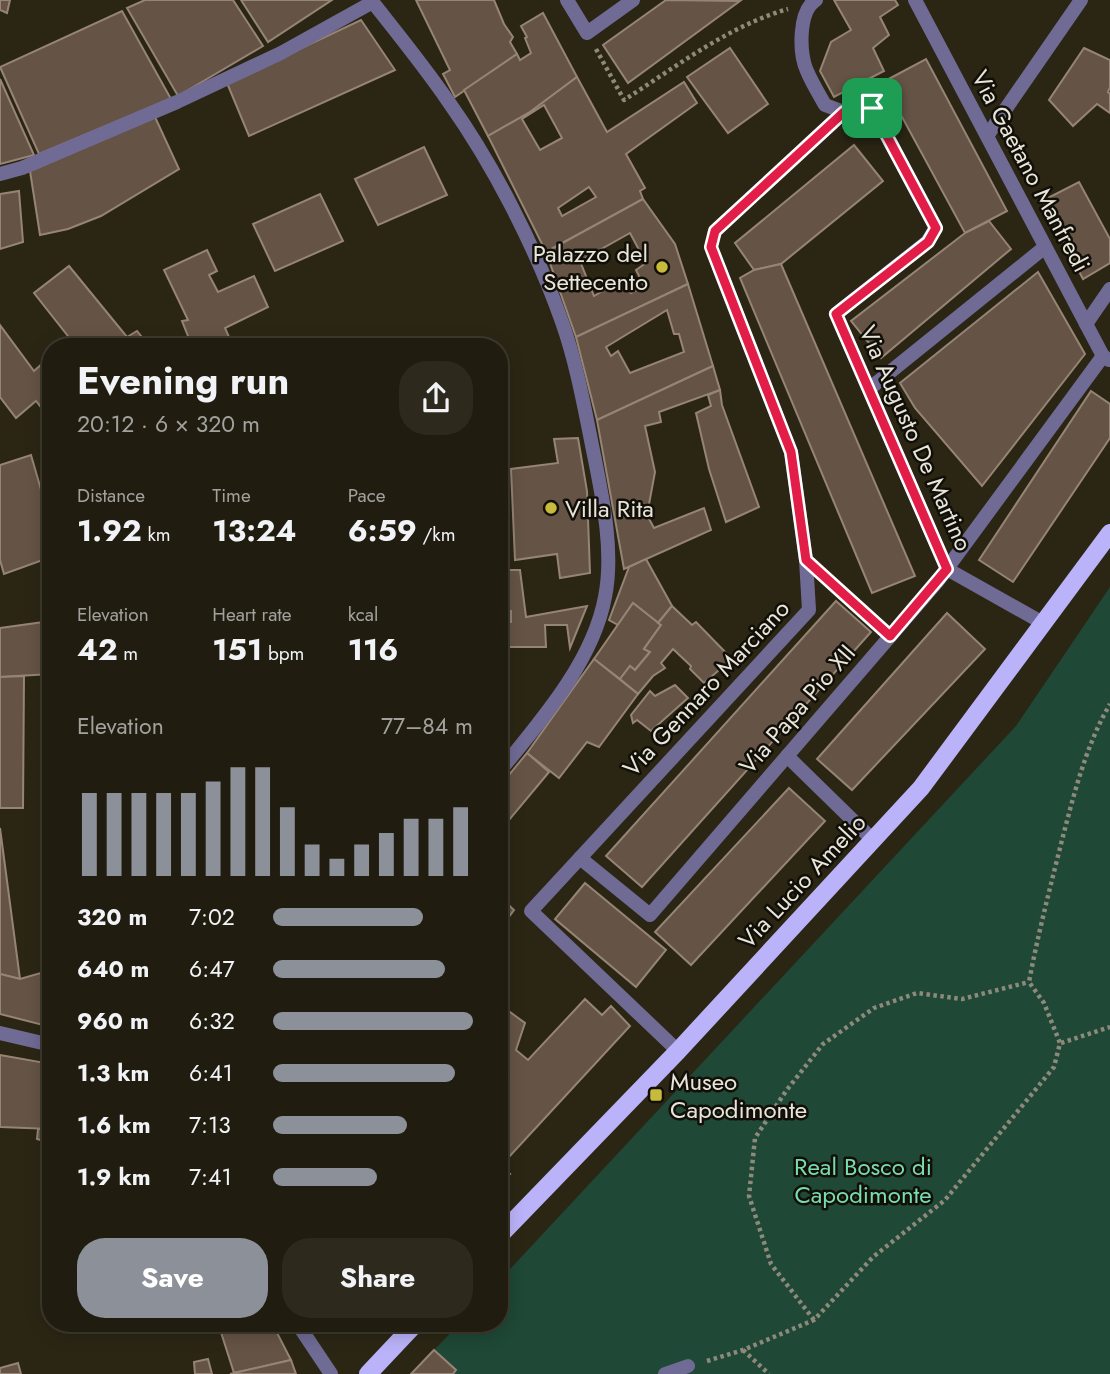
<!DOCTYPE html>
<html lang="en">
<head>
<meta charset="utf-8">
<style>
  :root { --surface:#201c0f; --page:#2d291d; --text:#f1f3f6; --muted:#a2a19e; --line:#3d3a2f; --accent:#8c9099 }
  body { margin:0; font-family:Jost,sans-serif; background:var(--page); color:var(--text); height:100vh; display:flex; flex-direction:column; font-size:26px; white-space:nowrap }
  * { box-sizing:border-box; margin:0 }
  p { font-size:23px; color:var(--muted) }
  .icon { flex:none; width:38px; height:38px; fill:none; stroke:currentColor; stroke-width:2; stroke-linecap:round; stroke-linejoin:round }
  .map { position:relative; flex:1; overflow:hidden }
  .side { position:absolute; left:42px; top:338px; width:466px; height:994px; display:flex; flex-direction:column; background:var(--surface); border-radius:28px; box-shadow:0 4px 18px #0003,0 0 0 2px var(--line) }
  .side>* { flex:none }
  .pin { position:absolute; display:grid; place-items:center; width:60px; height:60px; color:#fff; margin:-30px; border-radius:14px; box-shadow:0 4px 10px #0006 }
  .round { display:grid; place-items:center; flex:none; width:74px; height:74px; border-radius:28px; background:var(--page) }
  .overview { display:flex; align-items:center; justify-content:space-between; height:119px; padding:0 35px }
  h1 { font-size:38px; font-weight:700; line-height:52px }
  .figures { display:grid; grid-template-columns:repeat(3,1fr); gap:10px; height:119px; padding:7px 35px }
  .figures div { display:grid; align-content:center }
  .figures b { font-size:30px; font-weight:700 }
  .figures small { font-size:19px; font-weight:400 }
  .figures p { font-size:19px }
  .chart { height:196px; padding:14px 35px }
  .chart p { display:flex; justify-content:space-between }
  .chart svg { width:100%; height:126px; margin-top:7px; stroke:var(--accent); stroke-width:6 }
  .cta { display:flex; gap:14px; margin-top:auto; padding:14px 35px }
  .cta a { flex:1; height:80px; border-radius:28px; background:var(--accent); color:#fff; font-size:28px; font-weight:700; line-height:80px; text-align:center }
  .cta a+a { background:var(--page); color:var(--text) }
  ul { padding:0 35px; list-style:none; font-size:23px }
  li { display:grid; grid-template-columns:112px 84px 1fr; align-items:center; height:52px }
  li i { height:18px; border-radius:9px; background:var(--accent) }
  .map>svg:first-child { display:block }
  .green { fill:#1f4836 }
  .building { fill:#655446; stroke:#968475; stroke-width:2; fill-rule:evenodd }
  .lines { fill:none; stroke-linecap:round; stroke-linejoin:round }
  .path { stroke:#8d897b; stroke-width:4.5; stroke-dasharray:3.5 3.5; stroke-linecap:butt }
  .lane { stroke:#706b95; stroke-width:14 }
  .street { stroke:#706b95; stroke-width:14 }
  .primary { stroke:#bbb3f9; stroke-width:18 }
  .route-casing { stroke:#fff; stroke-width:14 }
  .route { stroke:#e11d48; stroke-width:9 }
  .poi-dot { fill:#c8bb3b; stroke:#110f08; stroke-width:2.5 }
  .labels { text-anchor:middle; dominant-baseline:central; stroke-width:5; stroke-linejoin:round; paint-order:stroke }
  .street-label { font-size:24px; fill:#e8e5da; stroke:#110f08 }
  .poi-label { font-size:24px; fill:#e8e5da; stroke:#110f08; text-anchor:start }
  .park-label { font-size:24px; fill:#78dcaf; stroke:#110f08 }
</style>
</head>
<body>
<div class="map">
<svg width="1110" height="1374" viewBox="0 0 1110 1374">
  <rect width="100%" height="100%" fill="#2b2614"/>
  <path class="green" d="M1110,587v787h-699l49,-51h39v-42l517,-555z"/>
  <g class="building">
    <path d="M0,0h10l-3,13 -7,-3z"/>
    <path d="M145,0h88l30,46 -85,50 -51,-88z"/>
    <path d="M241,0h91l-64,42z"/>
    <path d="M416,0h78l10,24 9,13 -3,5 7,12 -62,43 -12,-23 7,-4z"/>
    <path d="M666,0l74,1 -112,82 -25,-38z"/>
    <path d="M834,0h61l3,5 -18,12 9,18 -16,13 11,23 -50,26 -14,-26 11,-29 20,-12z"/>
    <path d="M122,11l49,88 -132,55 -39,-87z"/>
    <path d="M543,13l34,64 -47,35 -42,24 -24,-46 53,-36 3,6 11,-7 -6,-15 2,-1 -6,-11z"/>
    <path d="M361,20l34,50 -146,66 -22,-53z"/>
    <path d="M730,48l38,56 -40,29 -41,-56z"/>
    <path d="M1084,48l26,12v27l-2,5 2,2v19l-13,-9 -24,22 -24,-26z"/>
    <path d="M926,59l81,152 -42,22 -82,-151z"/>
    <path d="M577,77l30,55 77,-50 13,21 -71,51 19,34 -5,3 3,8 -97,53 -58,-116 42,-24zM544,105l18,33 -22,12 -18,-31zM589,187l7,10 -34,19 -4,-8z"/>
    <path d="M0,79l34,76 -34,9z"/>
    <path d="M155,117l24,52 -78,47 -33,13 -28,6 -10,-64z"/>
    <path d="M854,145l29,36 -102,83 -27,6 -19,-27z"/>
    <path d="M424,147l23,48 -69,30 -23,-46z"/>
    <path d="M1079,182l31,57v24l-27,16 -41,-78z"/>
    <path d="M19,191l4,51 -23,7v-55z"/>
    <path d="M320,194l23,47 -68,30 -22,-47z"/>
    <path d="M643,199l32,45 13,40 -112,53 -30,-85zM630,233l16,30 -10,7 8,16 -13,7 -7,-15 -30,18 -14,-35z"/>
    <path d="M989,221l22,28 -130,109 -30,-37 114,-88z"/>
    <path d="M207,250l10,21 -8,4 9,17 36,-16 14,31 -43,21 8,18h-41l-10,-25 6,-1 -24,-50z"/>
    <path d="M781,264l134,312 -43,17 -132,-315 14,-8z"/>
    <path d="M69,266l58,71 10,-6 12,15h-86l8,-6 -37,-47z"/>
    <path d="M1038,272l47,82 -103,132 -67,-78 -15,-25z"/>
    <path d="M688,284l25,82 -116,54 -21,-83zM667,310l7,24h5l5,18 -54,21 -12,-22 -7,5 -5,-9z"/>
    <path d="M0,325l34,46 10,-9 7,8v50l-15,-19 -20,17 -16,-21z"/>
    <path d="M713,366l7,24 -61,22 2,10 -16,4 10,46 -8,43 7,13 50,-20 7,22 -87,39 -27,-149z"/>
    <path d="M720,390l2,15 37,102 -33,15 -17,-53 -13,-56 15,-7 -3,-11z"/>
    <path d="M1091,391l19,13v34l-97,144 -34,-22z"/>
    <path d="M578,438l9,53 3,82 -30,5 -3,-24 -42,6 -4,-91 47,-6 -4,-24z"/>
    <path d="M31,455l13,45 7,-1v58l-47,17 -4,-14v-95z"/>
    <path d="M646,559l26,47 -14,17 -25,-20 -15,22 -9,-5 20,-53z"/>
    <path d="M499,570h21l6,47 61,-11 -17,42 -3,-23h-22l1,22h-39l-2,-25h6v-11l-12,1z"/>
    <path d="M836,601l35,31 -229,255 -36,-31z"/>
    <path d="M633,603l28,22 -17,24 6,3 -15,18 -5,-4 -10,13 -26,-20z"/>
    <path d="M672,606l20,19 4,-3 36,37 -28,24 -14,-14 1,-3 -18,-17 -12,14 4,5 -12,8 -15,18 -18,-15 10,-13 5,4 15,-18 -6,-3 17,-24 -3,-2z"/>
    <path d="M947,613l38,36 -133,141 -35,-31z"/>
    <path d="M51,621v53l-51,3v-49z"/>
    <path d="M594,659l44,35 -39,53 -12,-5 -28,36 -32,-25z"/>
    <path d="M24,676l-1,132h-23v-131z"/>
    <path d="M675,685l13,13 -37,33 -14,-11 -4,3 -2,-8 19,-24 5,5z"/>
    <path d="M527,753l22,19 -50,60v-45z"/>
    <path d="M789,788l36,33 -134,144 -36,-33z"/>
    <path d="M0,828l20,151 -20,-5z"/>
    <path d="M585,883l81,67 -30,37 -81,-68z"/>
    <path d="M499,896l15,14 -15,20z"/>
    <path d="M51,970v57l-51,-13v-40l20,5z"/>
    <path d="M585,999l17,16 9,-9 19,20 -123,133 -8,-7v-65l10,-12 -10,-10v-61l26,19 -9,27 12,10z"/>
    <path d="M0,1055l51,9v65l-51,-2z"/>
    <path d="M38,1129h13v14l-14,-4z"/>
    <path d="M499,1167l11,7 -11,11z"/>
    <path d="M218,1323h54l19,37 -57,13z"/>
    <path d="M434,1350l22,20 -3,4h-42z"/>
    <path d="M208,1359l4,15h-17l-1,-12z"/>
    <path d="M291,1360l5,14h-66l4,-1z"/>
    <path d="M18,1363l3,11h-21v-6z"/>
  </g>
  <g class="lines">
    <g class="path">
      <path d="M596,49l28,51c52,-33 104,-74 164,-91"/>
      <path d="M712,251l3,-20 79,-73"/>
      <path d="M828,580l49,44"/>
      <path d="M1061,1043l49,-16"/>
      <path d="M814,1320l-43,-56 -22,-68 6,-58 31,-47 37,-47 51,-36 43,-15 45,6 67,-17"/>
      <path d="M743,1350l26,24"/>
      <path d="M707,1361l36,-11 71,-30 59,-63 72,-57 109,-133 6,-24 -16,-40 -15,-21c9,-48 21,-94 33,-142 12,-46 24,-95 48,-136"/>
    </g>
    <path class="lane" d="M665,1374l23,-8"/>
    <g class="street">
      <path d="M371,0c26,33 53,66 77,101 45,63 88,147 114,221 15,42 23,89 32,133 9,45 20,97 11,142 -12,65 -65,125 -106,175"/>
      <path d="M567,0l20,33 46,-33"/>
      <path d="M816,0c-18,11 -17,54 -9,71 5,12 12,23 18,34l19,7 28,-4 64,120 -9,14 -91,72 111,255 96,54"/>
      <path d="M915,0l188,356 6,4"/>
      <path d="M987,136l94,-136"/>
      <path d="M806,147l38,-35"/>
      <path d="M0,174l22,-6 155,-66 104,-49 92,-51"/>
      <path d="M1086,324l24,-35"/>
      <path d="M869,389l176,-142"/>
      <path d="M787,756l86,84"/>
      <path d="M580,858l70,57 287,-333 166,-226"/>
      <path d="M0,1033l51,12"/>
      <path d="M678,1051l-147,-140 278,-301 -3,-50 -15,-108 -72,-184"/>
      <path d="M297,1323l34,51"/>
    </g>
    <g class="primary">
      <path d="M499,1236l179,-185 243,-263 189,-255"/>
      <path d="M368,1374l48,-51"/>
    </g>
  </g>
  <g class="lines">
    <defs>
      <path id="route" d="M872,108l64,120 -8,14 -92,72 111,255 -57,67 -84,-76 -15,-108 -80,-205 4,-16 129,-119z"/>
    </defs>
    <use href="#route" class="route-casing"/>
    <use href="#route" class="route"/>
  </g>
  <g class="poi-dot">
    <circle cx="662" cy="267" r="7"/>
    <circle cx="551" cy="508" r="7"/>
    <rect x="649" y="1088" width="14" height="14" rx="3.5"/>
  </g>
  <g class="labels">
    <g class="street-label">
      <text transform="translate(1031 171) rotate(62)">Via Gaetano Manfredi</text>
      <text transform="translate(916 438) rotate(66)">Via Augusto De Martino</text>
      <text transform="translate(706 688) rotate(-47)">Via Gennaro Marciano</text>
      <text transform="translate(797 709) rotate(-49)">Via Papa Pio XII</text>
      <text transform="translate(802 881) rotate(-47)">Via Lucio Amelio</text>
    </g>
    <g class="poi-label">
      <text x="648" y="253" text-anchor="end">Palazzo del<tspan x="648" dy="28">Settecento</tspan></text>
      <text x="565" y="508">Villa Rita</text>
      <text x="670" y="1081">Museo<tspan x="670" dy="28">Capodimonte</tspan></text>
    </g>
    <g class="park-label">
      <text x="863" y="1166">Real Bosco di<tspan x="863" dy="28">Capodimonte</tspan></text>
    </g>
  </g>
</svg>
<div class="pin" style="left:872px;top:108px;background:#1e9e55"><svg class="icon" aria-label="arrive" viewBox="0 0 24 24"><path d="M6 21V4h12l-3 4 3 4H6"/></svg></div>
<section class="side">
<div class="overview"><div><h1>Evening run</h1><p>20:12 · 6 × 320 m</p></div><a class="round"><svg class="icon" aria-label="share" viewBox="0 0 24 24"><path d="M12 15V3M7 8l5-5 5 5M5 13v7h14v-7"/></svg></a></div>
<div class="figures">
<div><p>Distance</p><b>1.92<small> km</small></b></div>
<div><p>Time</p><b>13:24</b></div>
<div><p>Pace</p><b>6:59<small> /km</small></b></div>
</div>
<div class="figures">
<div><p>Elevation</p><b>42<small> m</small></b></div>
<div><p>Heart rate</p><b>151<small> bpm</small></b></div>
<div><p>kcal</p><b>116</b></div>
</div>
<div class="chart"><p><span>Elevation</span>77–84 m</p>
<svg viewBox="0 0 160 44" preserveAspectRatio="none"><path d="M5 44V15M15 44V15M25 44V15M35 44V15M45 44V15M55 44V11M65 44V6M75 44V6M85 44V20M95 44V33M105 44V38M115 44V33M125 44V29M135 44V24M145 44V24M155 44V20"/></svg>
</div>
<ul>
<li><b>320 m</b>7:02<i style="width:75%"></i></li>
<li><b>640 m</b>6:47<i style="width:86%"></i></li>
<li><b>960 m</b>6:32<i style="width:100%"></i></li>
<li><b>1.3 km</b>6:41<i style="width:91%"></i></li>
<li><b>1.6 km</b>7:13<i style="width:67%"></i></li>
<li><b>1.9 km</b>7:41<i style="width:52%"></i></li>
</ul>
<div class="cta"><a>Save</a><a>Share</a></div>
</section>
</div>
</body>
</html>
